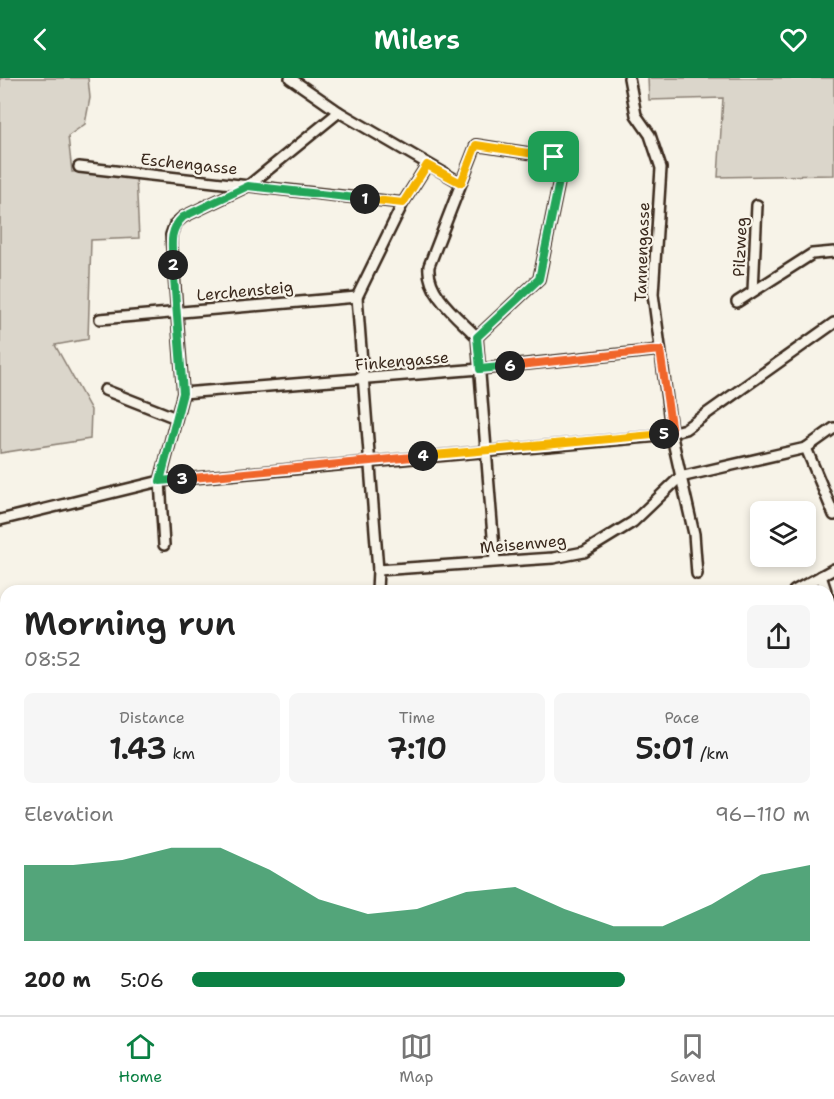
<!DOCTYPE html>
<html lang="en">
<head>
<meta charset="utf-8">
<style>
  :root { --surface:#fff; --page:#f6f6f6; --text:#222; --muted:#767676; --line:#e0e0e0; --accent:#0b8043 }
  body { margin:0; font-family:"Shantell Sans",sans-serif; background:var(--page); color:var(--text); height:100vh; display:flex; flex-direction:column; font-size:22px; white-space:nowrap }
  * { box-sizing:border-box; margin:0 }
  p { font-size:20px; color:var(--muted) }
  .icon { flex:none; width:33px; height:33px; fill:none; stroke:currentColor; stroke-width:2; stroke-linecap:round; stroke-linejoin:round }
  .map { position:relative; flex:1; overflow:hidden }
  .side { position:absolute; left:0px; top:507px; width:834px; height:430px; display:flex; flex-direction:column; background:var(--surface); border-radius:18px 18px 0 0; box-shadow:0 3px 9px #0003 }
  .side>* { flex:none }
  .tools { position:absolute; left:750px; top:423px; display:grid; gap:12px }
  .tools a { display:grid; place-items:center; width:66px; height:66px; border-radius:9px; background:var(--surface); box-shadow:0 3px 9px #0003; font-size:30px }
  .pin { position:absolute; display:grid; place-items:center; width:51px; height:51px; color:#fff; margin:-26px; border-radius:12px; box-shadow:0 3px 9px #0006 }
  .km { position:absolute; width:30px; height:30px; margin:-15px; border-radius:50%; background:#222; color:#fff; font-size:16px; line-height:30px; text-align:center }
  .round { display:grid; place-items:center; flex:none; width:63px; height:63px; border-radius:9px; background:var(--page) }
  .summary { display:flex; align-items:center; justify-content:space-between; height:102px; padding:0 24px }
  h1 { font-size:33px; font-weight:600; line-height:45px }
  .stats { display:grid; grid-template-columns:repeat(3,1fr); gap:9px; height:102px; padding:6px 24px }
  .stats div { display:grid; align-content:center; border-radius:9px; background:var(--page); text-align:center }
  .stats b { font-size:30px; font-weight:600 }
  .stats small { font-size:16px; font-weight:400 }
  .stats p { font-size:16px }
  .chart { height:168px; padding:12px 24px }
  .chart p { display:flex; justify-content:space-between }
  .chart svg { width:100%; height:108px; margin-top:6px; fill:var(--accent); opacity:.7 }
  ul { padding:0 24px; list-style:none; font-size:20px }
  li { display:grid; grid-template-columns:96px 72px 1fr; align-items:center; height:45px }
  li i { height:15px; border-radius:8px; background:var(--accent) }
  header { display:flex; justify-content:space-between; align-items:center; height:78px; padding:0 24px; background:var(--accent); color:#fff; font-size:27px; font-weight:600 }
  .menu { display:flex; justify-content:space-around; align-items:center; height:84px; border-top:2px solid var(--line); background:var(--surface); font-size:16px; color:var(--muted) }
  .menu a { display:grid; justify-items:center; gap:3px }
  .menu .active { color:var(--accent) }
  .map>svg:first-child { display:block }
  .green { fill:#dbd6cb; stroke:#8b8074; stroke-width:1.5 }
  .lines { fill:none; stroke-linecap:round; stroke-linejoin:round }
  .minor-casing { stroke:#3b2a1e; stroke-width:14 }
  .minor { stroke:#f7f3e8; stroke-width:9 }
  .split-1-casing { stroke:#fff; stroke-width:12 }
  .split-2-casing { stroke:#fff; stroke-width:12 }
  .split-3-casing { stroke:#fff; stroke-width:12 }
  .split-4-casing { stroke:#fff; stroke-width:12 }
  .split-5-casing { stroke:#fff; stroke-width:12 }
  .split-6-casing { stroke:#fff; stroke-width:12 }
  .split-7-casing { stroke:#fff; stroke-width:12 }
  .split-1 { stroke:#f5b400; stroke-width:8 }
  .split-2 { stroke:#22a559; stroke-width:8 }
  .split-3 { stroke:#22a559; stroke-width:8 }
  .split-4 { stroke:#f0652b; stroke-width:8 }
  .split-5 { stroke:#f5b400; stroke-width:8 }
  .split-6 { stroke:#f0652b; stroke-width:8 }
  .split-7 { stroke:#22a559; stroke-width:8 }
  .labels { text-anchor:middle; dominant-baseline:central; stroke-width:4.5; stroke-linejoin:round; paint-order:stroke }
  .street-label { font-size:16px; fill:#3b2a1e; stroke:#f7f3e8 }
</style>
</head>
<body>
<header><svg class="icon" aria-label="back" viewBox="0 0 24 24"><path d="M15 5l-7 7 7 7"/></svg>Milers<svg class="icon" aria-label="heart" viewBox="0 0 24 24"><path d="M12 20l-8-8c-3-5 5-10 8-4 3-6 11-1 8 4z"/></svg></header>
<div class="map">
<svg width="834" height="937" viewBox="0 0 834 937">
  <rect width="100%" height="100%" fill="#f7f3e8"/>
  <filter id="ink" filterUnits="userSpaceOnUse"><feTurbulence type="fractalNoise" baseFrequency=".0167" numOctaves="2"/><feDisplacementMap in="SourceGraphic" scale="12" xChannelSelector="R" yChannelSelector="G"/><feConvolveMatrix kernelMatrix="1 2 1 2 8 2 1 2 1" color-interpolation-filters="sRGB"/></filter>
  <g filter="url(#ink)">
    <g class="green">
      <path d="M0,0h88l2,20 -5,26 -17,12 4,36 20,-1 44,5 3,62 -48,2 -3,99 -33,6 36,65 -1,29 -90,14z"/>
      <path d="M648,0h186v97l-116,2 5,-79 -74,2z"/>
      <path d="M834,641v124l-6,2v-123z"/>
      <path d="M0,652h6v280h687l36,1 19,4h-748z"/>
      <path d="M834,890v47h-69l8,-5h55v-38z"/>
    </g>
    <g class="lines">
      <defs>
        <g id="minor">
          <path d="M290,0l49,34 122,71"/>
          <path d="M629,0l7,37 14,20 11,33 -8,126 19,143 22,97 3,40"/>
          <path d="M79,89l324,36"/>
          <path d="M753,213l4,-86"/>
          <path d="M737,224l75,-48 22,-2"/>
          <path d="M100,241l257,-22"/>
          <path d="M477,259c-18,-19 -51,-43 -48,-71l47,-121 78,12 8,10 -23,112 -62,58 18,224"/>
          <path d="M105,312l71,28"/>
          <path d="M183,315l297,-24 180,-19"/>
          <path d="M806,370l28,67"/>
          <path d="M0,442l160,-39 499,-45 26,-7 149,-106"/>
          <path d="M164,467l-4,-64 23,-88 -12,-158 4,-11 8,-7 65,-31 91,-74"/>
          <path d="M378,492l175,-12 31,-6 49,-30 47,-45 126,-29 28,-20"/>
          <path d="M821,498l5,15"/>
          <path d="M377,513l1,-21 -21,-273 46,-94 24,-38"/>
          <path d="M794,513l40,-22"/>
          <path d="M828,519l6,19"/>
          <path d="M0,581l6,-1"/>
          <path d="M828,771l6,-2"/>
          <path d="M828,831l6,-6"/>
        </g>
      </defs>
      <use href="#minor" class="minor-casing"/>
      <use href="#minor" class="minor"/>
    </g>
  </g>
  <g class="lines" filter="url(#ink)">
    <defs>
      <path id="split-1" d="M365,121l38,4 24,-38 34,18 15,-38 78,12"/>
      <path id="split-2" d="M173,187c-1,-19 -5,-34 10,-48l65,-31 117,13"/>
      <path id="split-3" d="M173,187l10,128 -23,88 22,-2"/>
      <path id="split-4" d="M182,401l241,-23"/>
      <path id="split-5" d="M423,378l241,-22"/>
      <path id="split-6" d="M510,288l150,-16 12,82 -8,2"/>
      <path id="split-7" d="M510,288l-30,3 -3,-32 62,-58 23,-112 -8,-10"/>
    </defs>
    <use href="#split-1" class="split-1-casing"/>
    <use href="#split-2" class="split-2-casing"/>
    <use href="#split-3" class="split-3-casing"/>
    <use href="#split-4" class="split-4-casing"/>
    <use href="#split-5" class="split-5-casing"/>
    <use href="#split-6" class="split-6-casing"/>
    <use href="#split-7" class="split-7-casing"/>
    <use href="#split-1" class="split-1"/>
    <use href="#split-2" class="split-2"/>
    <use href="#split-3" class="split-3"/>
    <use href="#split-4" class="split-4"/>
    <use href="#split-5" class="split-5"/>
    <use href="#split-6" class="split-6"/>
    <use href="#split-7" class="split-7"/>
  </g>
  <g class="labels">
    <g class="street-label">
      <text transform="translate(189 86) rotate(6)">Eschengasse</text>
      <text transform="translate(740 169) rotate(-87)">Pilzweg</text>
      <text transform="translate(642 174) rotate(-88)">Tannengasse</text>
      <text transform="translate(245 213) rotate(-5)">Lerchensteig</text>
      <text transform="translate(402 283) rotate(-5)">Finkengasse</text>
      <text transform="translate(523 466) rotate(-5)">Meisenweg</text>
    </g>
  </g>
</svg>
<div class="tools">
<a><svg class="icon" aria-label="layers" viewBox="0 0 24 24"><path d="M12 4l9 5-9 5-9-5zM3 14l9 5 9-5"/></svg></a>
</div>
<div class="pin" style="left:554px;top:79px;background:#1e9e55"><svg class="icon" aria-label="arrive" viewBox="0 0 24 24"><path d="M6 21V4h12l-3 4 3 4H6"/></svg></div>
<b class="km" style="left:365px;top:121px">1</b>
<b class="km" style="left:173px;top:187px">2</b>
<b class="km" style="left:182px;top:401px">3</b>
<b class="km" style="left:423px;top:378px">4</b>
<b class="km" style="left:664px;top:356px">5</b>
<b class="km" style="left:510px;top:288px">6</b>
<section class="side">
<div class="summary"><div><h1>Morning run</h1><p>08:52</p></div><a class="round"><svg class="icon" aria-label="share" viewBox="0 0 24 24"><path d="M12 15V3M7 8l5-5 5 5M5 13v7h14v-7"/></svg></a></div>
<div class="stats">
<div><p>Distance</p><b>1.43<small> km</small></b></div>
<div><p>Time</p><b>7:10</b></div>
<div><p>Pace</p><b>5:01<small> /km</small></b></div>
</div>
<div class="chart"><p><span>Elevation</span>96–110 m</p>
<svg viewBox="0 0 160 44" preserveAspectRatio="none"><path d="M0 44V13L10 13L20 11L30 6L40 6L50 15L60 27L70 33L80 31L90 24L100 22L110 31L120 38L130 38L140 29L150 17L160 13V44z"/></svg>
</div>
<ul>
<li><b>200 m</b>5:06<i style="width:70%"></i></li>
</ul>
</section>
</div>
<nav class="menu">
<a class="active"><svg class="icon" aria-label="home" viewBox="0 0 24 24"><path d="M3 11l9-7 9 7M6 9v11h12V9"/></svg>Home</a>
<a><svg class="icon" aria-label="map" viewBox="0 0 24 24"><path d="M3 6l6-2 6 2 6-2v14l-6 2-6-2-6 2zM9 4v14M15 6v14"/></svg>Map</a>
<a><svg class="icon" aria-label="saved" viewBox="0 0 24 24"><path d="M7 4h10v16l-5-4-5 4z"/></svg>Saved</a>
</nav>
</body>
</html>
